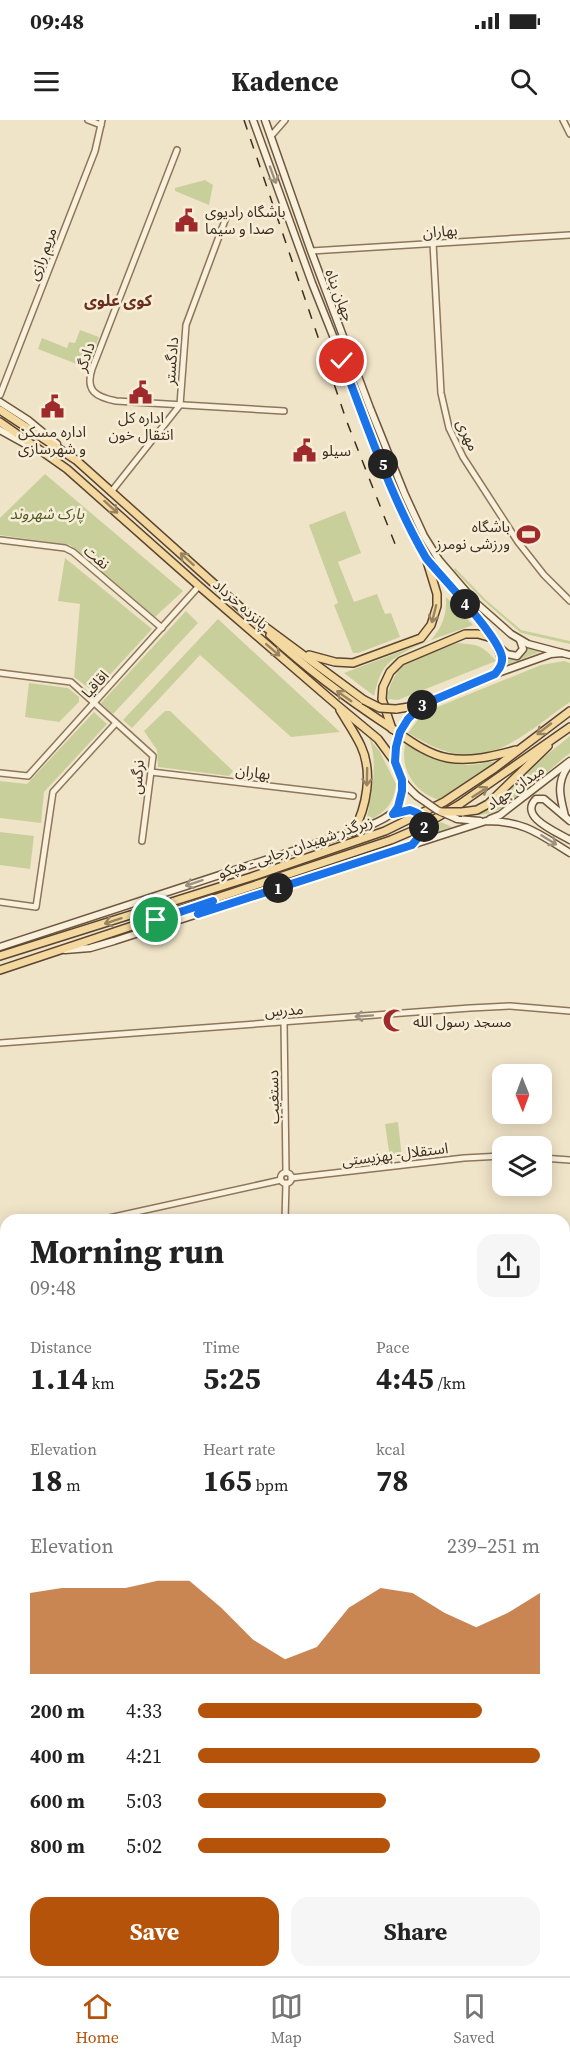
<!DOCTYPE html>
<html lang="en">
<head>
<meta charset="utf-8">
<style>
  :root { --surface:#fff; --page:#f6f6f6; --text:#222; --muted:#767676; --line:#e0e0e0; --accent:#b45309 }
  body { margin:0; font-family:"Source Serif 4","Noto Sans Arabic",serif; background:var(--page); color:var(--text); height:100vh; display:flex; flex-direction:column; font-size:22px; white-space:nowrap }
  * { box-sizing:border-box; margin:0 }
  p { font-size:20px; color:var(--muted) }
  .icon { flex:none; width:33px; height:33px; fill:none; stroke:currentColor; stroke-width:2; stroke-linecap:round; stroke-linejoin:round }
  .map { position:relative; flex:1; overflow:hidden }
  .side { position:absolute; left:0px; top:1094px; width:570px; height:764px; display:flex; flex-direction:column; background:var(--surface); border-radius:18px 18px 0 0; box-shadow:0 3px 15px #0003 }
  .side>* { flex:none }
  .needle { width:39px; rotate:179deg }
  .fabs { position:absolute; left:492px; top:944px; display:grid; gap:12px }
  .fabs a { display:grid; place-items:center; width:60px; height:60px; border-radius:12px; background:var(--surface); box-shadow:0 3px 15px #0003; font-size:30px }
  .pin { position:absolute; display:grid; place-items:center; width:51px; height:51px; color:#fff; margin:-26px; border:3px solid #fff; border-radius:50%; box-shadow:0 2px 6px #0007 }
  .km { position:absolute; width:30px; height:30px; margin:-15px; border-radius:50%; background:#222; color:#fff; font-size:16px; line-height:30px; text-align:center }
  .round { display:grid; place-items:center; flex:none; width:63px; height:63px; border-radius:18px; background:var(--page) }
  .overview { display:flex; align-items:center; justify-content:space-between; height:102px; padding:0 30px }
  h1 { font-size:33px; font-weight:700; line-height:45px }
  .figures { display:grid; grid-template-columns:repeat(3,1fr); gap:9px; height:102px; padding:6px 30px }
  .figures div { display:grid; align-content:center }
  .figures b { font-size:30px; font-weight:700 }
  .figures small { font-size:16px; font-weight:400 }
  .figures p { font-size:16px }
  .chart { height:168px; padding:12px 30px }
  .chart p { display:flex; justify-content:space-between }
  .chart svg { width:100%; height:108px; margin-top:6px; fill:var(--accent); opacity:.7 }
  .button { display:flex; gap:12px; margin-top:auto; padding:12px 30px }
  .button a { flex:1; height:69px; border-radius:18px; background:var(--accent); color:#fff; font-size:24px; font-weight:700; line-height:69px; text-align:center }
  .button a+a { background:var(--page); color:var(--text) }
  ul { padding:0 30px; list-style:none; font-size:20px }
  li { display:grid; grid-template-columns:96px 72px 1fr; align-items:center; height:45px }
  li i { height:15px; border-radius:8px; background:var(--accent) }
  .status { display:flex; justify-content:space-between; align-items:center; height:42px; padding:0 30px; background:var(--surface); direction:ltr }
  .status svg { height:16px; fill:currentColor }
  header { display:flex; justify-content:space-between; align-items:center; height:78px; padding:0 30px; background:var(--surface); font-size:27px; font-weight:700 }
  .tabs { display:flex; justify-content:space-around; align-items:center; height:84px; border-top:2px solid var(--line); background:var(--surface); font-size:16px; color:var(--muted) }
  .tabs a { display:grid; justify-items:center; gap:3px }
  .tabs .selected { color:var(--accent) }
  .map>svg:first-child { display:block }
  .green { fill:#c9cf9b }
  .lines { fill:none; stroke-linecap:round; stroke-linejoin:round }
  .tertiary-casing { stroke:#8d765c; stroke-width:8 }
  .secondary-casing { stroke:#6f573f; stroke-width:9 }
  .primary-casing { stroke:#5b4430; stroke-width:10 }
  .tertiary { stroke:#faf1dc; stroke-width:5 }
  .secondary { stroke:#faf1dc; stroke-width:6 }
  .primary { stroke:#f3d9a0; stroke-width:7 }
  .rail { stroke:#3d2e20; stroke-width:1.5; stroke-dasharray:10 10; stroke-linecap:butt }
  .secondary-bridge-casing { stroke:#6f573f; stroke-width:9; stroke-linecap:butt }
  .primary-bridge-casing { stroke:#5b4430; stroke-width:10; stroke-linecap:butt }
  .secondary-bridge { stroke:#faf1dc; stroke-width:6 }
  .primary-bridge { stroke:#f3d9a0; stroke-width:7 }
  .oneway { stroke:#9c907e }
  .oneway2 { stroke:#988460 }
  .route-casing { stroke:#fff; stroke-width:12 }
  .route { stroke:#1a73e8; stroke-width:8 }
  .labels { text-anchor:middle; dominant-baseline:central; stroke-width:5; stroke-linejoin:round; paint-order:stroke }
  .poi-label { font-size:15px; fill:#3d2e20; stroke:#f7eed8; text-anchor:start }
  .street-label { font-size:15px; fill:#3d2e20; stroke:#f7eed8 }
  .park-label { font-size:15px; font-style:italic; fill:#4d5a26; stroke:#f7eed8 }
  .neighbourhood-label { font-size:16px; font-weight:bold; fill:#6b2e1e; stroke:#f7eed8 }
</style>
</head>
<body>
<div class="status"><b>09:48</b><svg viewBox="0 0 49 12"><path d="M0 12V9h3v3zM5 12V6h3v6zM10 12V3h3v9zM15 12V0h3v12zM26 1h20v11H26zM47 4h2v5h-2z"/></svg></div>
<header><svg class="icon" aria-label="menu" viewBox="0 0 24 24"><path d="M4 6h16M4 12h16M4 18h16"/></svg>Kadence<svg class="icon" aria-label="search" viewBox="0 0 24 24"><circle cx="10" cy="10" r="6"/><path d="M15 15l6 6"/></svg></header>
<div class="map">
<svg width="570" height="1856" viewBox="0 0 570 1856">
  <rect width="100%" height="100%" fill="#f0e4c8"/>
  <g class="green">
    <path d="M205,60l8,5 -4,20 -34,-14v-3z"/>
    <path d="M80,210l19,7 -12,31 -49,-19 4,-11 25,10 2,-6 6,1z"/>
    <path d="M45,354l138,117 -28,26 -85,-72 -70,-10v-17z"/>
    <path d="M345,391l16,42 -23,9 16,40 23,-8 8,20 6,-1 9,24 -42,16h-5l-19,-48 4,-2 -29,-78z"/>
    <path d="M65,438l87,71 -58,63 -20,-15 6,-73 -22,-3z"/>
    <path d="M455,448l31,32 35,30 49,11v3l-49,-11 -36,-31 -31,-32z"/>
    <path d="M446,477l27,28c-23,9 -70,22 -86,40 -8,8 -10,20 -13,31l-30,-23 87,-33c11,-13 16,-25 15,-43z"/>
    <path d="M186,491l12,12 -85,91 -12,-11z"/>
    <path d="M218,499l122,113 -49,5 -91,-82 -68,73 -9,-8z"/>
    <path d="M458,523c21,2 24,2 38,18l-98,39 -11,-1c7,-42 36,-43 71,-56z"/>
    <path d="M526,527l14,5 -34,13 2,-6h8l8,-5z"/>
    <path d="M564,541l6,2v39c-39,26 -77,68 -128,48 -12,-4 -23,-11 -34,-17l12,-16 10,-7 111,-45z"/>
    <path d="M29,563l39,5 11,9v5l-20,20 -34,-5z"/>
    <path d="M165,591h5l63,60 -4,5 -71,-9 -1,-17 -13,-19z"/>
    <path d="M94,592l13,12 -63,68 -3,31 -41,-5v-37l27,3z"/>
    <path d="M570,616v17c-23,18 -48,44 -74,58 -9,4 -18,4 -27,4l12,-2 10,-6 53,-50z"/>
    <path d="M369,618l11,14 16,32c-2,20 -11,29 -30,38 5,-26 13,-59 3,-84z"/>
    <path d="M406,622c20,12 39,24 63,23 9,0 20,-4 28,-3l-11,8 -8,3 -38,27c-25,-6 -42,-33 -34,-58z"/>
    <path d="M441,702l11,5 -26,8 1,-6z"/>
    <path d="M0,712l34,4 -4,33 -30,-4z"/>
    <path d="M398,1002l4,36 -12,1 -5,-35z"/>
    <path d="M6,1503v33l-6,-8v-22z"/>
    <path d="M0,1652l6,8v119l-6,-8z"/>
    <path d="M6,1849v2h42l4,5h-50v-4z"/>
    <path d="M61,1851h89l3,5h-89z"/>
    <path d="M190,1851h49l-2,5h-44z"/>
    <path d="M256,1851h68l-2,5h-68z"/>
  </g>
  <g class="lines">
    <defs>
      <g id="tertiary">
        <path d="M88,0l13,5"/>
        <path d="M563,0l7,14"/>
        <path d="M271,16l14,-16"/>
        <path d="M177,30l-85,219c-7,22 4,28 24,32l168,10"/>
        <path d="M433,123l8,150 8,35 14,29 55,85 26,33 26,26"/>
        <path d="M311,131l259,-16"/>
        <path d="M0,275l95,-244 7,-31"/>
        <path d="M111,372l69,-87 6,-80 41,-110"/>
        <path d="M0,420l65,8 8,4 89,76"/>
        <path d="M0,553l71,9 82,74 -11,85"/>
        <path d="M151,652l202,24"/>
        <path d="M0,653l28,3 171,-190"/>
        <path d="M0,782l36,5 17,-115 63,-69"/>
        <path d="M284,902l2,150"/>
        <path d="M0,923l470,-35 40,-2 60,5"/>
        <path d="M542,1038l28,2"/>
        <circle cx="286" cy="1058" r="5.5"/>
        <path d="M291,1058l173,-20 38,-2"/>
        <path d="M100,1100l181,-40"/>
        <path d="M285,1100l1,-37"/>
        <path d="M0,1121l6,-1"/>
        <path d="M564,1175l6,-1"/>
        <path d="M0,1271l6,-1"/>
        <path d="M564,1412l6,6"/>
        <path d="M564,1785l6,-5"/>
        <path d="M247,1856l2,-5"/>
        <path d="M490,1856l2,-5"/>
        <path d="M496,1856l2,-5"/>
      </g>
      <g id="secondary">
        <path d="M253,0l59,163 91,229 23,46 59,69 11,17 6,17 -7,13"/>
        <path d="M265,0l46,131 59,157 35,87 19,41 15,24 37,43 35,31 17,10 34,9"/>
        <path d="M0,282l28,18 29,24"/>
        <path d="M0,310l36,20"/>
        <path d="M499,527l8,7 10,2 6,-7 -3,-9"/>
        <path d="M408,599l14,-14 73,-31 56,-20 11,-1 8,2"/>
        <path d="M396,627c-3,21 5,35 21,49"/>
        <path d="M565,696c-5,-19 -9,-33 3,-50"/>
        <path d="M457,699l23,2"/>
        <path d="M490,699l10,-4 70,-54"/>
        <path d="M570,701l-26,-22h-8c-18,18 21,33 34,41"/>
        <path d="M0,827l369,-121c25,-12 34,-16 33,-46"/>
        <path d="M65,830l25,-2 24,-7 372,-120c39,0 53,13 84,32"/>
        <path d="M564,1260l6,-16"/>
        <path d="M564,1293l6,-16"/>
        <path d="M564,1332l6,5"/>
        <path d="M564,1343l6,5"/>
        <path d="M0,1382l6,-3"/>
        <path d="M0,1394l6,-4"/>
        <path d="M0,1618l6,8"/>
        <path d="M0,1641l6,8"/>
        <path d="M158,1851l3,5"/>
        <path d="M177,1851l3,5"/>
        <path d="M330,1856l2,-5"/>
        <path d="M339,1856l2,-5"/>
      </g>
      <g id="primary">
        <path d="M0,290l76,50 173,155 115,85"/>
        <path d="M0,302l67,47 132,117 138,119 41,34 17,23"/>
        <path d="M270,515c37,34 76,63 117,90 18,12 38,29 61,33 23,4 45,-2 68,-8"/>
        <path d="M309,535l26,7 18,1 68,-25 10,-13 6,-19v-12l-11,-36"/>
        <path d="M396,589l26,-4"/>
        <path d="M340,590c7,12 15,23 21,36 12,26 6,61 -8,86"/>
        <path d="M392,609l-10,-30 1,-12 7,-15 11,-11 64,-27h13l14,4"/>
        <path d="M462,692l15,-2 11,-6 60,-58"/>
        <path d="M198,794l13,-11"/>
        <path d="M0,836l251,-79 134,-46 59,-29 51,-34 75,-57"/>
        <path d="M0,850l391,-130 28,-12 41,-24 110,-77"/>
      </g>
    </defs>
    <use href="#tertiary" class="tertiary-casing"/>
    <use href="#secondary" class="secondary-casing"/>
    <use href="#primary" class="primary-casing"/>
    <use href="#tertiary" class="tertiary"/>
    <use href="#secondary" class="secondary"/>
    <use href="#primary" class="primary"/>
    <path class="rail" d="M244,0l103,302 50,127"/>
    <defs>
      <g id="secondary-bridge">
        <path d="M396,627l4,-15 8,-13"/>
        <path d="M417,676l20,14 20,9"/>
        <path d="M403,691c15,-1 23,7 19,22"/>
      </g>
      <g id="primary-bridge">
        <path d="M364,580l16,8 16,1"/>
        <path d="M442,692h20"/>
      </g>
    </defs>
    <use href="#secondary-bridge" class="secondary-bridge-casing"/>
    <use href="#primary-bridge" class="primary-bridge-casing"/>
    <use href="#secondary-bridge" class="secondary-bridge"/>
    <use href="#primary-bridge" class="primary-bridge"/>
  </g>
  <defs><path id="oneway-shaft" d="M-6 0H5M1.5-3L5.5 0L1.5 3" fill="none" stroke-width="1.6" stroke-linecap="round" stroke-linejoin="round" transform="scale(1.5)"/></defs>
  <g class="oneway">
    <use href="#oneway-shaft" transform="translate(273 55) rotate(70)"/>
    <use href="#oneway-shaft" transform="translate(549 720) rotate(32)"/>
    <use href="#oneway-shaft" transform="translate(194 763) rotate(162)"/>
    <use href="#oneway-shaft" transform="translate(364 896) rotate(176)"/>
  </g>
  <g class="oneway2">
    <use href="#oneway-shaft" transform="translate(111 387) rotate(42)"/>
    <use href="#oneway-shaft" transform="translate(187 439) rotate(-138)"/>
    <use href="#oneway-shaft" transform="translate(434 494) rotate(104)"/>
    <use href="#oneway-shaft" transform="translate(273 530) rotate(41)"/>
    <use href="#oneway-shaft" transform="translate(344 576) rotate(-145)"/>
    <use href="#oneway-shaft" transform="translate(544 609) rotate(142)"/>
    <use href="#oneway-shaft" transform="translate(367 657) rotate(91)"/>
    <use href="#oneway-shaft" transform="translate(480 672) rotate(-33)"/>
    <use href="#oneway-shaft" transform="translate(113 801) rotate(162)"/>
  </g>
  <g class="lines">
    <defs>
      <path id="route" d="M156,800l57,-19 -15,13 214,-69c11,-12 21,-28 -2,-35l-17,4 5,-7 4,-16v-11l-7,-18 1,-15 4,-15 8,-13 14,-14 73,-31c4,-5 8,-10 7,-17 -4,-22 -60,-79 -76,-99 -36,-62 -58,-131 -84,-197"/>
    </defs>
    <use href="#route" class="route-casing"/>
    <use href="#route" class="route"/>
  </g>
  <defs>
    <symbol id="civic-bare" viewBox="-9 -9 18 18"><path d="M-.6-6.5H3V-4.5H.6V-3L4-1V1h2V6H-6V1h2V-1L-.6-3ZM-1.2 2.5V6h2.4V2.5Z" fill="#9e2a2b" stroke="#f7eed8" stroke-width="2.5" paint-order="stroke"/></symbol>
    <symbol id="stadium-bare" viewBox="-9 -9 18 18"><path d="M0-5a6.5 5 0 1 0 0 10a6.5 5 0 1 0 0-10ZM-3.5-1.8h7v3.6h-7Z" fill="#9e2a2b" stroke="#f7eed8" stroke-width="2.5" paint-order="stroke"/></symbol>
    <symbol id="mosque-bare" viewBox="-9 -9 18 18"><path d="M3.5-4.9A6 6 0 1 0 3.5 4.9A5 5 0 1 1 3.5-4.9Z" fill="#9e2a2b" stroke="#f7eed8" stroke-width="2.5" paint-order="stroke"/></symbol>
  </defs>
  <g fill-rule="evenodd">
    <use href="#civic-bare" x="170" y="84" width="33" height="33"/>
    <use href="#civic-bare" x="124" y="256" width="33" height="33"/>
    <use href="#civic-bare" x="36" y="270" width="33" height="33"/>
    <use href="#civic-bare" x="288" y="314" width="33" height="33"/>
    <use href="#stadium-bare" x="512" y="398" width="33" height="33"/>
    <use href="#mosque-bare" x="378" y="884" width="33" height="33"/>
  </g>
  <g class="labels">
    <g class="poi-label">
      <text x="205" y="91">باشگاه رادیوی<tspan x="205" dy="17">صدا و سیما</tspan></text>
      <text x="141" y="297" text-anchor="middle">اداره کل<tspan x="141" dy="17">انتقال خون</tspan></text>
      <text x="52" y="311" text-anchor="middle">اداره مسکن<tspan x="52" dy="17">و شهرسازی</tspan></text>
      <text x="322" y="330">سیلو</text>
      <text x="510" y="406" text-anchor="end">باشگاه<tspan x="510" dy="17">ورزشی نومرز</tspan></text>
      <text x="413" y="901">مسجد رسول الله</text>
    </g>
    <g class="street-label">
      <text transform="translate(440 111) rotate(-4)">بهاران</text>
      <text transform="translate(42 134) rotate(-69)">مریم رازی</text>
      <text transform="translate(340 175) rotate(69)">جهان پناه</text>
      <text transform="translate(85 237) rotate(-72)">دادگر</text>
      <text transform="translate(171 241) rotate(-86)">دادگستر</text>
      <text transform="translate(468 315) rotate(66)">مهری</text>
      <text transform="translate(97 437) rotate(40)">نفت</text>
      <text transform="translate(241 484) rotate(41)">پانزده خرداد</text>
      <text transform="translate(95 564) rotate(-48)">اقاقیا</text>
      <text transform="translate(253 652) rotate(7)">بهاران</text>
      <text transform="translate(137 657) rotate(-86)">نرگس</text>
      <text transform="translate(515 667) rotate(-35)">میدان جهاد</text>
      <text transform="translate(295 727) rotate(-19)">زیرگذر شهیدان رجایی - هپکو</text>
      <text transform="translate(284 890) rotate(-4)">مدرس</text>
      <text transform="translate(273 977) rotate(-91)">دستغیب</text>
      <text transform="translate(395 1034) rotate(-7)">استقلال- بهزیستی</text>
    </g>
    <g class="park-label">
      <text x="47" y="393">پارک شهروند</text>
    </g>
    <g class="neighbourhood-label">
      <text x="118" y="180">کوی علوی</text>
    </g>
  </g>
</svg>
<div class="fabs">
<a><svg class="needle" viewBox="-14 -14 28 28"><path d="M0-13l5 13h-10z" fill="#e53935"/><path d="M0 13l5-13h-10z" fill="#767676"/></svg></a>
<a><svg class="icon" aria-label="layers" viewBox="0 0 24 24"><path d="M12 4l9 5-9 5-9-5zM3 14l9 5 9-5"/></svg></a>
</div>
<div class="pin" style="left:156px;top:800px;background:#1e9e55"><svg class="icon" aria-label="arrive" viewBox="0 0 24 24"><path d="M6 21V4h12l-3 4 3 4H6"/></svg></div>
<div class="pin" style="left:342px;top:241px;background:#d93025"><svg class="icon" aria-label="check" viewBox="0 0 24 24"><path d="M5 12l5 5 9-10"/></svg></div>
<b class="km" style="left:278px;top:768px">1</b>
<b class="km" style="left:424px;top:707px">2</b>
<b class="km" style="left:422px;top:585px">3</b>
<b class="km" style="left:465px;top:484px">4</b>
<b class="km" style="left:383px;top:344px">5</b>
<section class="side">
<div class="overview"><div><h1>Morning run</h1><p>09:48</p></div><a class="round"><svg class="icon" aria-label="share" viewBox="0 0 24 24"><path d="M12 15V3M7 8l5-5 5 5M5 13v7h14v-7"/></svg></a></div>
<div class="figures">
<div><p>Distance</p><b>1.14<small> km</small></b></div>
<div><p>Time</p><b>5:25</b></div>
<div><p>Pace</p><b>4:45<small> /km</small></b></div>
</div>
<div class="figures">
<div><p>Elevation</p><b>18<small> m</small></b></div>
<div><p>Heart rate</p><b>165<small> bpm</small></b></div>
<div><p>kcal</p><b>78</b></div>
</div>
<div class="chart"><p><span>Elevation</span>239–251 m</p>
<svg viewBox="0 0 160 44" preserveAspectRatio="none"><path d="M0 44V11L10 9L20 9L30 9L40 6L50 6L60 17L70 30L80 38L90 33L100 17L110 9L120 11L130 19L140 25L150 19L160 11V44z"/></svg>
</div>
<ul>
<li><b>200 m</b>4:33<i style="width:83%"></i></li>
<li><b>400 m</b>4:21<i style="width:100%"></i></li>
<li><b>600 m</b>5:03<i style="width:55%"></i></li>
<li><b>800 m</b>5:02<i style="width:56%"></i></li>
</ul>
<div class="button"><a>Save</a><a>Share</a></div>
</section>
</div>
<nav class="tabs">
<a class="selected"><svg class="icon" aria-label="home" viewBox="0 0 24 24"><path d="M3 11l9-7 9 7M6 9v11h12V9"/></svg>Home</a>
<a><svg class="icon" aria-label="map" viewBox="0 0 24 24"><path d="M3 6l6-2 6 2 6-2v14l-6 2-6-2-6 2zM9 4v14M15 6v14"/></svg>Map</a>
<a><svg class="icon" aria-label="saved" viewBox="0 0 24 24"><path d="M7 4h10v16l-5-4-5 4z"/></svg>Saved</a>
</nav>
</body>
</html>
